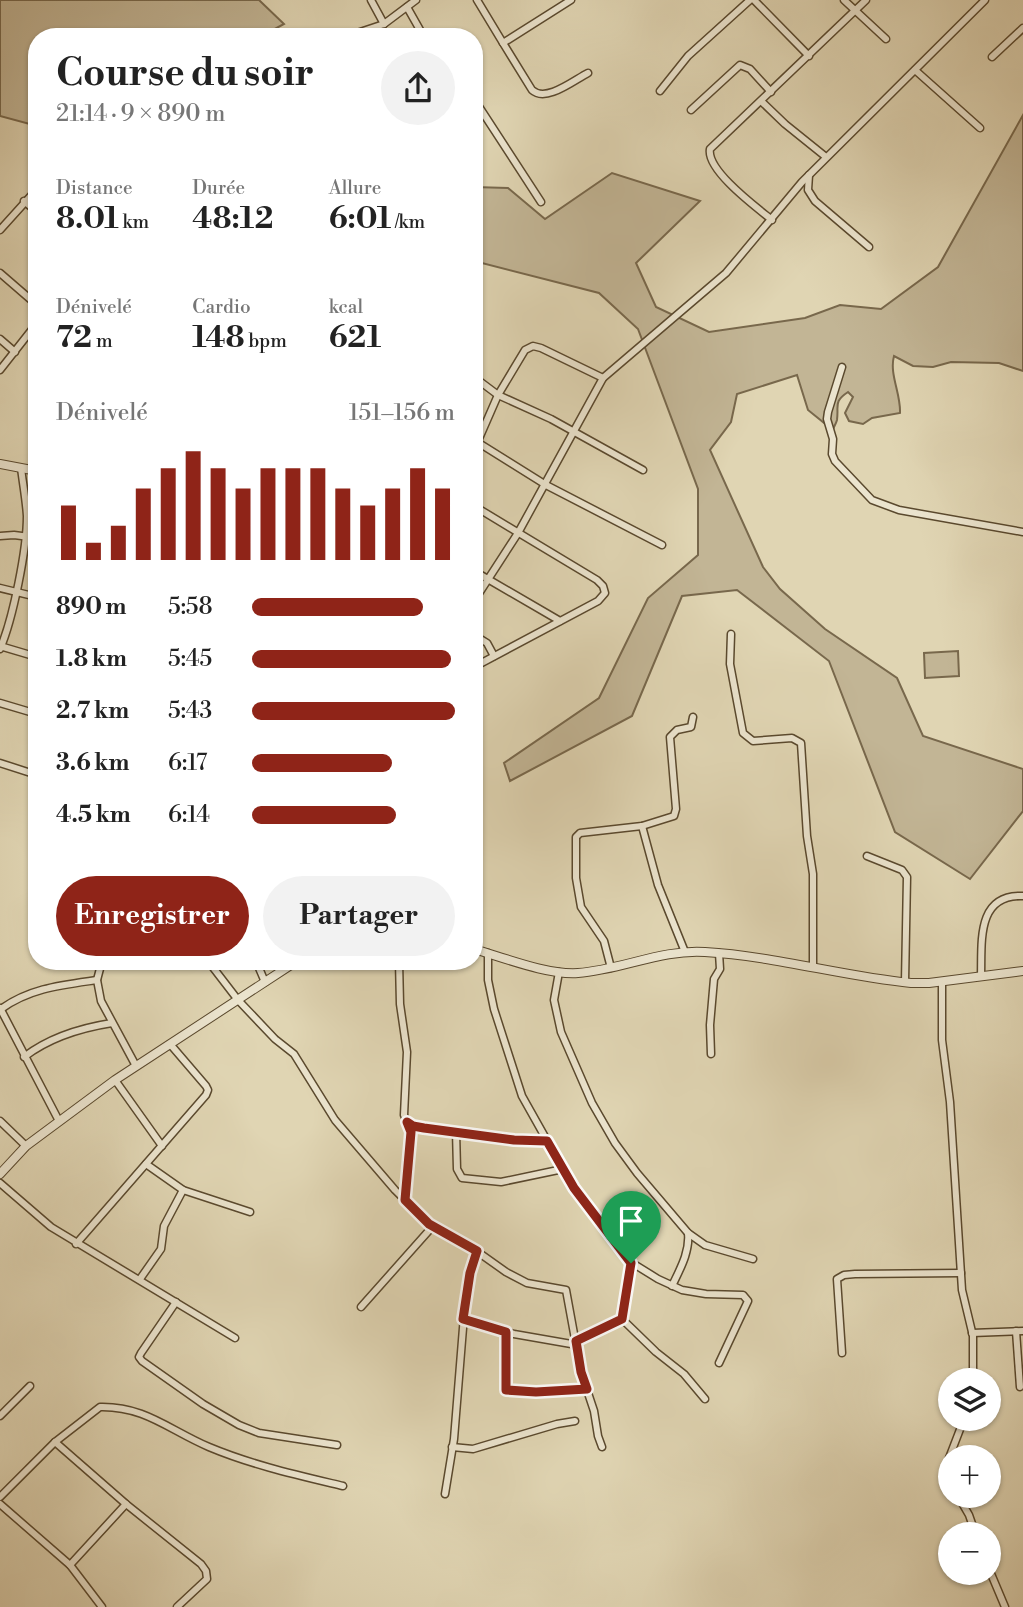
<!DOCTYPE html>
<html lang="fr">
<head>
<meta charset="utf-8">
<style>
  :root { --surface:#fff; --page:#f2f2f2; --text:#222; --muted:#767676; --accent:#8f2418 }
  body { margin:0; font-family:"Libre Bodoni",serif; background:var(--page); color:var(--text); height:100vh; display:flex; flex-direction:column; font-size:26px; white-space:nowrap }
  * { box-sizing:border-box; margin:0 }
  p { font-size:23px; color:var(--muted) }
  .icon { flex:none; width:38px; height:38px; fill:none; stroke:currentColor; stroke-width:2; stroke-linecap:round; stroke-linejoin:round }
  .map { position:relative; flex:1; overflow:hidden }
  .details { position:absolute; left:28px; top:28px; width:455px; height:942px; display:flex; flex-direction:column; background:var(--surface); border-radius:28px; box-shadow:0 2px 5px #0004 }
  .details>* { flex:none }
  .tools { position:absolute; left:938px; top:1368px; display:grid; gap:14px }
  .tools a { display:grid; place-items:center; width:63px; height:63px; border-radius:50%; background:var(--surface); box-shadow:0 2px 5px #0004; font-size:35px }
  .pin { position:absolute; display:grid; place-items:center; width:60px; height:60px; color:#fff; margin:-72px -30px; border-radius:50% 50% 50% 0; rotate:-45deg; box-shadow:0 0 7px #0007 }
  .pin .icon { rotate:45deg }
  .round { display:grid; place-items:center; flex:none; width:74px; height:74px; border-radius:37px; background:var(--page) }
  .summary { display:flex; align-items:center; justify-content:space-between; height:119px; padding:0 28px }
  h1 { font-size:38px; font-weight:800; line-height:52px }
  .metrics { display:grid; grid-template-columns:repeat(3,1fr); gap:10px; height:119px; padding:7px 28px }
  .metrics div { display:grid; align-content:center }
  .metrics b { font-size:30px; font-weight:800 }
  .metrics small { font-size:19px; font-weight:400 }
  .metrics p { font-size:19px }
  .chart { height:196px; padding:14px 28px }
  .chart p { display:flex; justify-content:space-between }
  .chart svg { width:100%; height:126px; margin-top:7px; stroke:var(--accent); stroke-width:6 }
  .cta { display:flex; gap:14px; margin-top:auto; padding:14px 28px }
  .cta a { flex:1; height:80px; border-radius:42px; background:var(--accent); color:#fff; font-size:28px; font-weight:800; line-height:80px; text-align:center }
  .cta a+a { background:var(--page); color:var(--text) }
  ul { padding:0 28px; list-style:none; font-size:23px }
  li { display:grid; grid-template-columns:112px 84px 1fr; align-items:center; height:52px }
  li i { height:18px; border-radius:9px; background:var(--accent) }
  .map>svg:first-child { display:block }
  .green { fill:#c2b595; stroke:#78684c; stroke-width:2 }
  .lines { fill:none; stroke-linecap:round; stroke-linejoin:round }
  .minor-casing { stroke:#5a492e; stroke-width:9 }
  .tertiary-casing { stroke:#5a492e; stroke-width:10 }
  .minor { stroke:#ebe4ce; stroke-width:6 }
  .tertiary { stroke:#ebe4ce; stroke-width:8 }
  .route-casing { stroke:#fff; stroke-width:14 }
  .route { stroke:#8f2418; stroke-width:9 }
</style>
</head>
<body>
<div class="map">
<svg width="1023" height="1607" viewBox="0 0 1023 1607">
  <rect width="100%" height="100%" fill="#e0d5b3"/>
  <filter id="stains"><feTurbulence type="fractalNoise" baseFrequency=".00286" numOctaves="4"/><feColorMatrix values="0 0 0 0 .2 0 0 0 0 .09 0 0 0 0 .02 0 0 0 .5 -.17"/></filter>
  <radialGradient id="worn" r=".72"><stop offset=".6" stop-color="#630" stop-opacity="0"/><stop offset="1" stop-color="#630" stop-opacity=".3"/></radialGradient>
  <g class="green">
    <path d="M0,0h259l25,24 -24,13h-223v89l-37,-10z"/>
    <path d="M1023,115v256l-24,-8 -48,-1 -18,5 -20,-1 -19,-10c-5,18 7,38 6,57l-28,5 -9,6 -14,-3 -4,-8 8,-16 -5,-5c-15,10 -9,13 -11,28 -1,4 -4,8 -5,12l-3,-5 -21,-17 -11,-35 -60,19 -6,28 -21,28 53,117 17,22 45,40 72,49 26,58 100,33v42l-53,68 -75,-47 -66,-171 -92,-71 -55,6 -50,120 -122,65 -6,-18 95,-65 49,-100 50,-43v-66l-60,-160 -39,-36 -125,-32v-74l34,1 37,31 67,-46 88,28 -64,62 20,44 53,25 96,-14 35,-13 41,4 57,-42z"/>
    <path d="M958,651l1,25 -34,2 -1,-25z"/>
  </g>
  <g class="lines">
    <defs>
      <g id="minor">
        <path d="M371,0l13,24"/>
        <path d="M477,0l26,43 68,-43"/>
        <path d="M754,0l55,56"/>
        <path d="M844,0l42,39"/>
        <path d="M407,7l17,30"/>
        <path d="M345,37l39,-13 32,-24"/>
        <path d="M503,43l29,47c14,13 42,-10 56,-17"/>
        <path d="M992,57l31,-29"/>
        <path d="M915,70l65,58"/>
        <path d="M660,91l28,-35 62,-56"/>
        <path d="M474,99l67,103"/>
        <path d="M761,101l24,23 41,33"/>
        <path d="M691,110l49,-45 10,4 21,23"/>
        <path d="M809,175l-1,15 7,11 54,46"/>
        <path d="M24,201l13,11"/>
        <path d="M772,220c-16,-13 -66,-50 -62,-71l156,-149"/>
        <path d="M0,230l37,-41"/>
        <path d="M0,273l37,32"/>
        <path d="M0,339l15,13"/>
        <path d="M842,367l-14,45 -1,7 6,20 -1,15 3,7 37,39 27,10 124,22"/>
        <path d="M0,370l37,-47"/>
        <path d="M474,377l24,18 53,24 92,51"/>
        <path d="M474,440l72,45 116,60"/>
        <path d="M474,450l24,-55 27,-45 8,-4 8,2 62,30"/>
        <path d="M474,506l123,74 6,6 2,7 -7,8 -124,66"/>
        <path d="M0,536l14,-1 23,3"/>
        <path d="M474,571l86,50"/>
        <path d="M0,588l37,9"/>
        <path d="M474,601l44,-68 85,-155 123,-105 76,-91 183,-182"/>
        <path d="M731,634l-1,30 13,69 10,8 39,-3 9,5 6,93 6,38v92"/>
        <path d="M474,635l13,8 7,13"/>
        <path d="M0,646l37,11"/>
        <path d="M0,649c13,-30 27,-100 27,-133 -1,-16 -4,-32 -6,-48"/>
        <path d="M0,703l37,11"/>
        <path d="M0,763l37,12"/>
        <path d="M642,826l16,59 27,67"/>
        <path d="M867,856l35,14 5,7 -2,105"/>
        <path d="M488,953v27l6,29 28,87 41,73 26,41 23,27 17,24 29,18 24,11 24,4 37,1 5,6 -29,62"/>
        <path d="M102,961l-5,19 4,21 35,65"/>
        <path d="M208,961l30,39 37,39 19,15 41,66 60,70 34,34 39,21 38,27 21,11 39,7 15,82 13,39 4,25 4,11"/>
        <path d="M256,961l9,21"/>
        <path d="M399,961l1,43 7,48 -3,63c4,11 10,11 20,13l90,12 33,1"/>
        <path d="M611,968l-7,-27 -23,-34 -5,-29v-41l4,-4 62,-7 32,-10 2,-7 -6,-72 7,-7 14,-3 2,-10"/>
        <path d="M559,972l-5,28 7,32 31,71 23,40 22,30 51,60 17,12 48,14"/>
        <path d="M981,976c1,-34 -5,-82 42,-80"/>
        <path d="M942,982v58l8,62 12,188 11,46v45"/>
        <path d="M0,1008l59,113"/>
        <path d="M1,1009c29,-21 61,-24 96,-29"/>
        <path d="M711,1054l-1,-29 4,-46 6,-10 -1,-16"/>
        <path d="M24,1057c26,-20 56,-29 88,-34"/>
        <path d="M115,1080l47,66"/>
        <path d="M0,1121l26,25"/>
        <path d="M456,1131l1,38 5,9 39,4 62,-13"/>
        <path d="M146,1164l37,26 67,22"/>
        <path d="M0,1183l51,44 184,111"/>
        <path d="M405,1200l6,-68 -3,-8"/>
        <path d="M76,1244l130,-149 2,-5 -2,-4 -36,-42"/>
        <path d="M140,1279l21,-30 3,-23 19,-36"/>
        <path d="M672,1286c8,-17 18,-34 16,-53"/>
        <path d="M176,1302l-35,51 -2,4 3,4 61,43 36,21 20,8 78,12"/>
        <path d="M361,1307l72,-81"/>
        <path d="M463,1319l51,15 63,11"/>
        <path d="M622,1319l34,33 28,22 21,25"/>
        <path d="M1016,1331l4,56"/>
        <path d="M506,1332v58l30,2 51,-3"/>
        <path d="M972,1333l51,-2"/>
        <path d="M576,1341l46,-22 9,-56"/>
        <path d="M842,1353l-5,-74 7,-4 11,-1 106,-1"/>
        <path d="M0,1416l30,-30"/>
        <path d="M55,1442l71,62 75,60 5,7 1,8 -30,28"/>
        <path d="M452,1447l21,2 84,-25 18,-3"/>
        <path d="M950,1465l-1,-7 15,-39"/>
        <path d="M445,1494l9,-55 12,-148 11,-40"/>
        <path d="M958,1496l11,19 7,20"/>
        <path d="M0,1497l55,-55 45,-35c45,-1 69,23 109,40 43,18 88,28 134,39"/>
        <path d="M0,1504l70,61 32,42"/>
        <path d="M70,1565l56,-61"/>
        <path d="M989,1569l16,38"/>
      </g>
      <g id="tertiary">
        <path d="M0,464l37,7"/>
        <path d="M474,949c31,9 73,26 104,24 43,-3 84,-24 127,-21 69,4 137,24 206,31h18l94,-12"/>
        <path d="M0,1174l26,-28 89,-66 182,-119"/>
      </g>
    </defs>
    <use href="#minor" class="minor-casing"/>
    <use href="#tertiary" class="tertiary-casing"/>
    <use href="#minor" class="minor"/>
    <use href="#tertiary" class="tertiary"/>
  </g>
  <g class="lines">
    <defs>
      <path id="route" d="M407,1122l6,4 11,2 90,12 33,1 27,47 57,75 -9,56 -46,22 5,31 6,17 -51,3 -30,-2v-58l-43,-13 7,-46 7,-22 -48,-27 -24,-24 6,-68z"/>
    </defs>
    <use href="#route" class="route-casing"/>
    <use href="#route" class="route"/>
  </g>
  <rect width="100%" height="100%" filter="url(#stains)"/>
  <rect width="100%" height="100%" fill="url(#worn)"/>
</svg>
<div class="tools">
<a><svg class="icon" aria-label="layers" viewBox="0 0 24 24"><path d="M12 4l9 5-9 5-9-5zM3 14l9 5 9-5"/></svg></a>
<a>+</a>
<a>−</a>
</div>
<div class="pin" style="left:631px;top:1263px;background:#1e9e55"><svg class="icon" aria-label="arrive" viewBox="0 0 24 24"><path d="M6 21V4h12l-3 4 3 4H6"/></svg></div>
<section class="details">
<div class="summary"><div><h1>Course du soir</h1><p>21:14 · 9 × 890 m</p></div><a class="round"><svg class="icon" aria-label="share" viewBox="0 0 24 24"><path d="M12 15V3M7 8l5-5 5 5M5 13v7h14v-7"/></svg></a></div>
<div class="metrics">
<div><p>Distance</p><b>8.01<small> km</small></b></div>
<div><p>Durée</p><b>48:12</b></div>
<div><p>Allure</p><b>6:01<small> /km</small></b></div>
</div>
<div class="metrics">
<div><p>Dénivelé</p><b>72<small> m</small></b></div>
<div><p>Cardio</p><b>148<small> bpm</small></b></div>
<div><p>kcal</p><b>621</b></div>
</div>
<div class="chart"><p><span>Dénivelé</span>151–156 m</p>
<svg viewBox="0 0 160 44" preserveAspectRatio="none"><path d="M5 44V25M15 44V38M25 44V32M35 44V19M45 44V12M55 44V6M65 44V12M75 44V19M85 44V12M95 44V12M105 44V12M115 44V19M125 44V25M135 44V19M145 44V12M155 44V19"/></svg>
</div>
<ul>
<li><b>890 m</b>5:58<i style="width:84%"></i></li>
<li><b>1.8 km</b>5:45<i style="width:98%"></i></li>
<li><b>2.7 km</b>5:43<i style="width:100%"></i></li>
<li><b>3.6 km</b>6:17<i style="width:69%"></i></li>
<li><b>4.5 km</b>6:14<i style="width:71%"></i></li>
</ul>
<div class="cta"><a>Enregistrer</a><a>Partager</a></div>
</section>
</div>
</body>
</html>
